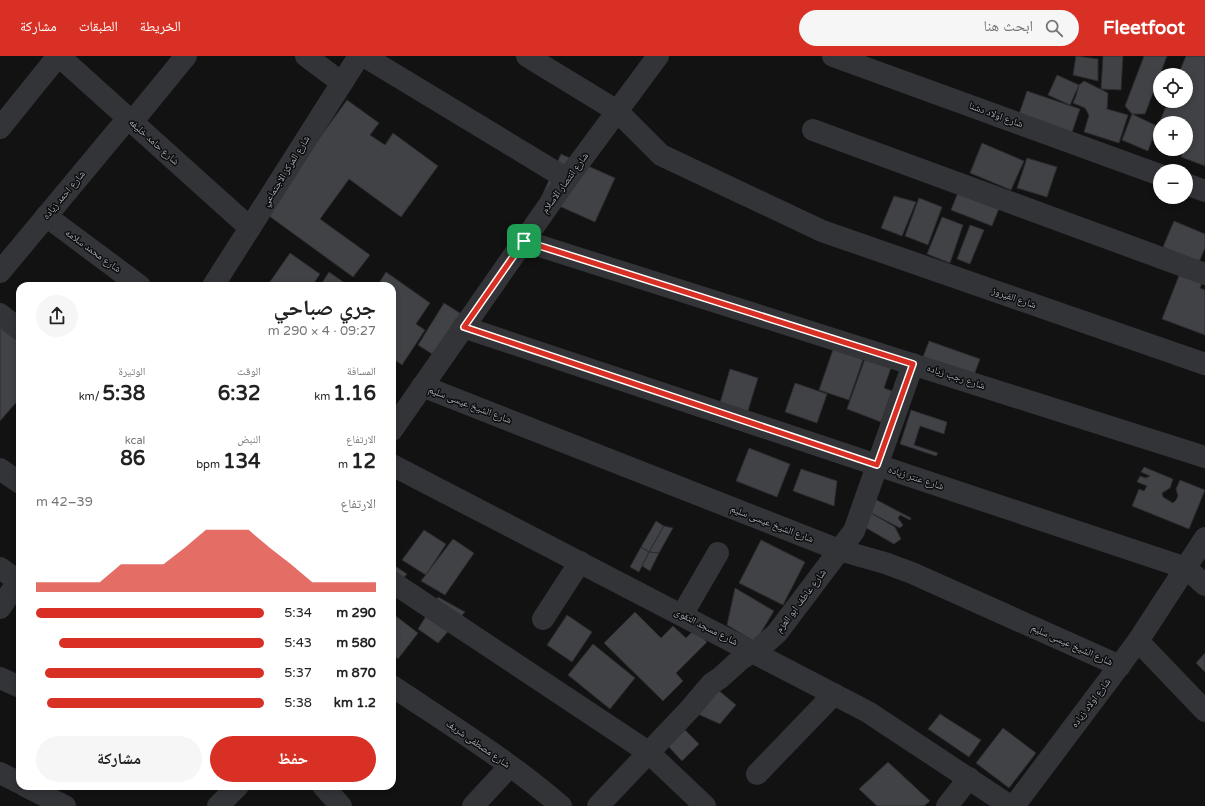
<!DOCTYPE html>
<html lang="ar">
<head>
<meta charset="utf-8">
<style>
  :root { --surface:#fff; --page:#f6f6f6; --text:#222; --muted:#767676; --accent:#d93025 }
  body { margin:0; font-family:"Varela Round","Noto Naskh Arabic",sans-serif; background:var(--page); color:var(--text); direction:rtl; height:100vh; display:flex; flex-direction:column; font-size:15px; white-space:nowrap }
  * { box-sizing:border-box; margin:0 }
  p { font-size:13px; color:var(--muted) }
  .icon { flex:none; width:22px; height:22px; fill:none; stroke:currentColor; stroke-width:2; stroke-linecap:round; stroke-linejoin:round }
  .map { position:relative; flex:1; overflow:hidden; direction:ltr }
  .drawer { position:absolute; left:16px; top:226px; width:380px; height:508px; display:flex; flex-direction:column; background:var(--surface); border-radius:12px; box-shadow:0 2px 6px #0003; direction:rtl }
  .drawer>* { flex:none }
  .buttons { position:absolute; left:1153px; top:12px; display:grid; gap:8px }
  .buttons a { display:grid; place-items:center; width:40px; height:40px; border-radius:50%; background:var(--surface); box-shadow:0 2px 6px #0003; font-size:20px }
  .pin { position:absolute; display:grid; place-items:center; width:34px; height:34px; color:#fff; margin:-17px; border-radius:8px; box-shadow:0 2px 6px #0006 }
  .round { display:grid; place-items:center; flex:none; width:42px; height:42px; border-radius:21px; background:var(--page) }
  .head { display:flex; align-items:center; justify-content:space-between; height:68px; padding:0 20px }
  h1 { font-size:22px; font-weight:800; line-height:30px }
  .metrics { display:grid; grid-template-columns:repeat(3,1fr); gap:6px; height:68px; padding:4px 20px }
  .metrics div { display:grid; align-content:center }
  .metrics b { font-size:20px; font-weight:800 }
  .metrics small { font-size:11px; font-weight:400 }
  .metrics p { font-size:11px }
  .chart { height:112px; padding:8px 20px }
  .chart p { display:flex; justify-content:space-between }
  .chart svg { width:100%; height:72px; margin-top:4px; fill:var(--accent); opacity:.7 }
  .cta { display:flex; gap:8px; margin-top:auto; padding:8px 20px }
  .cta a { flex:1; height:46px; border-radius:24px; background:var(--accent); color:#fff; font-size:16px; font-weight:800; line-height:46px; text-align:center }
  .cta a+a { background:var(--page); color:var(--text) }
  ul { padding:0 20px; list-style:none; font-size:13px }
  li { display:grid; grid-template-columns:64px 48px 1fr; align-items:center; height:30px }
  li i { height:10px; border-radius:5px; background:var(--accent) }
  header { display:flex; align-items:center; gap:24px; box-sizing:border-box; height:56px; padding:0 20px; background:var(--accent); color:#fff }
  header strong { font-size:19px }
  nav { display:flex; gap:22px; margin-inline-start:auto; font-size:14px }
  .search { width:280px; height:36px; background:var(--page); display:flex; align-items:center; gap:10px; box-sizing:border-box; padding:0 14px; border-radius:22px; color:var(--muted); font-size:15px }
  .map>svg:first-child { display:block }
  .building { fill:#414246; stroke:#2c2c2f }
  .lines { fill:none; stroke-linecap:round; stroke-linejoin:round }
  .minor { stroke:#333438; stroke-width:22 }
  .route-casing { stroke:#fff; stroke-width:8 }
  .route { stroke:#d93025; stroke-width:5 }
  .labels { text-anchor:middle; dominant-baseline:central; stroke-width:3; stroke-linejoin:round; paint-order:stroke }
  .street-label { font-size:10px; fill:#a4aab3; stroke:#0d0d0e }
</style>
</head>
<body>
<header>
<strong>Fleetfoot</strong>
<div class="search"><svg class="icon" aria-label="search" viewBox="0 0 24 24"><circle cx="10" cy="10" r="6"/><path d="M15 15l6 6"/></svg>ابحث هنا</div>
<nav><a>الخريطة</a><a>الطبقات</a><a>مشاركة</a></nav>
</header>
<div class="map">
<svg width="1205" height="750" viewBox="0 0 1205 750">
  <rect width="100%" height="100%" fill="#121213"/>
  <g class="building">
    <path d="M1076,0l22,3v22l-25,-6z"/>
    <path d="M1103,0h20l-2,34 -20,-1z"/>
    <path d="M1144,0h23l-22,58h-13l-7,-8z"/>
    <path d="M1186,0h19v110l-24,-9 3,-8h2v-26h-24l-1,-4 7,-18h18v-26h-8z"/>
    <path d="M1057,19l22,10 -9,20 -22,-10z"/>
    <path d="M1084,25l24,12 -1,16 21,6 -9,28 -35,-11 5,-17 -4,-7 -12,-5 3,-7 3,-11z"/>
    <path d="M1027,35l53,18 -10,29 -53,-18z"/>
    <path d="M347,44l32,23 -9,12 15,10 8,-12 45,33 -37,51 -52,-38 -29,40 50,36 -17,22 -88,-64z"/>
    <path d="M1132,58l25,12 -9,25 -26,-11z"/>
    <path d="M982,87l42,18 -13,29 -41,-17z"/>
    <path d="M561,98l54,24 -20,44 -54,-24z"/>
    <path d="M1027,102l30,9 -10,30 -30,-9z"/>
    <path d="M965,119l41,16 -14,35 -41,-16z"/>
    <path d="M894,140l22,6 -14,34 -21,-8z"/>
    <path d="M919,142l23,9 -14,38 -23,-9z"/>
    <path d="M942,161l21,8 -13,38 -23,-9z"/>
    <path d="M1174,165l31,13v14l-6,14 -36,-15z"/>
    <path d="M970,169l14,5 -14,34 -13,-5z"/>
    <path d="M290,197l30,21 -8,12h-45z"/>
    <path d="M329,216l20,14h-29z"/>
    <path d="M386,216l44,31 -14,21 9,6 -23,35 -10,-7v-72h-15z"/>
    <path d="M1180,217l23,8 -3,7 5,2v45l-43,-16z"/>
    <path d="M444,247l19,12 -26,42 -19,-12z"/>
    <path d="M0,265l20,17v60l-20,23z"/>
    <path d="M838,279l30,10 -19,55 -30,-10z"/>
    <path d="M929,285l51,18 -12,32 -51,-18z"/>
    <path d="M867,297l26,9 -9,26 8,3 -11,31 -34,-13z"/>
    <path d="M730,313l28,9 -11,36 -28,-8z"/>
    <path d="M795,327l32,11 -10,29 -32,-11z"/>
    <path d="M911,354l36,12 -3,12 -24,-8 -6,19 24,8 -2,3 -36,-12z"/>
    <path d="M749,392l41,16 -13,33 -41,-16z"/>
    <path d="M1144,411l29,12 -3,9 -8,5 1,4 10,6 3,-3 2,-4 -2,-7 4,-9 25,10 -16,39 -57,-23 7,-17 5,2 3,-5 -10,-4 3,-6 6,2 4,-2 -9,-4z"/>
    <path d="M801,413l36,12 -3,25 -41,-15z"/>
    <path d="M875,443l36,19 -1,2 -10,-5 -2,3 5,7 -3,3 -31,-16z"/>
    <path d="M869,456l26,15 6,12 -7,5 -33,-19z"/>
    <path d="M656,465l8,5 -15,26 -8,-5z"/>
    <path d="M664,470l9,2 -14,25 -10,-1z"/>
    <path d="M424,474l22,14 -20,31 -24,-15z"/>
    <path d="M453,483l21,14 -29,42 -24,-14z"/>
    <path d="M761,484l44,22 -22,43 -44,-22z"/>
    <path d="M641,491l8,5 -10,20 -9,-5z"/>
    <path d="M649,496l10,1 -9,18 -8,-5z"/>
    <path d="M392,508l15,10 -15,18z"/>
    <path d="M735,532l39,23 -19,31 -28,-17z"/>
    <path d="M438,541l27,15 -27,31 -20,-14z"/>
    <path d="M635,556l26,26 12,-12 13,12 8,-8 13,12 -31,31 7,8 -20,20 -59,-58z"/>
    <path d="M392,557l26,20 -20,26 -6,-5z"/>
    <path d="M567,559l25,17 -20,30 -25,-17z"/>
    <path d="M593,588l42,34 -25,31 -42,-34z"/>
    <path d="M1205,597v19l-9,-9z"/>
    <path d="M711,628l25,21 -16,19 -31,-14z"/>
    <path d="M940,658l41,26 -12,17 -41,-28z"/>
    <path d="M1003,672l33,25 -27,35 -33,-25z"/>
    <path d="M685,674l14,14 -17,17 -14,-15z"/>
    <path d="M888,706l42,39 -6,5h-47l-18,-17z"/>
  </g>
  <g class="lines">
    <g class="minor">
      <path d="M59,0l191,172"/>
      <path d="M306,0l36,27"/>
      <path d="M364,0l203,123"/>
      <path d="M527,0l90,55 44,44 161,76 383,133"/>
      <path d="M833,0l327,119"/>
      <path d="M132,66l54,-66"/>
      <path d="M0,72l58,-72"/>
      <path d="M813,74l392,144"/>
      <path d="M1186,128l19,7"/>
      <path d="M46,160l94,70"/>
      <path d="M524,185l681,216"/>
      <path d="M0,216l128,-154"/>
      <path d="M213,230l146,-230"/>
      <path d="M0,258l20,16"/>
      <path d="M463,271l723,241 19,17"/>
      <path d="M422,330l417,164 46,13 27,10 208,93"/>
      <path d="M392,374l175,-251 91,-123"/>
      <path d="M392,409l476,247 142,94"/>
      <path d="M0,413l20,14"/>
      <path d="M0,512l18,13"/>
      <path d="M392,526l256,170 57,54"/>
      <path d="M0,552l20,-29"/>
      <path d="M682,559l36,-62"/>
      <path d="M543,563l37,-57"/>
      <path d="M1138,585l67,70"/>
      <path d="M0,622l20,9"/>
      <path d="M392,630c57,38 117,75 169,120"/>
      <path d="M0,717l20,10"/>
      <path d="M757,718l77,-80"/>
      <path d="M25,730l40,20"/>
      <path d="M323,730l18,20"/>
      <path d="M218,750l20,-20"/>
      <path d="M473,750l37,-40"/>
      <path d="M598,750l91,-96 22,-26 9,-6 21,-19 19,-11 17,-15 77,-102 59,-167"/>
      <path d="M947,750l22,-28"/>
      <path d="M1014,750l124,-165 67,-103"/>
    </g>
  </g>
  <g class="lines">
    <defs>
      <path id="route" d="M524,185l389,123 -36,101 -413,-138z"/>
    </defs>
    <use href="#route" class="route-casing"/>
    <use href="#route" class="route"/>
  </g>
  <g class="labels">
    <g class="street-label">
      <text transform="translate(996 59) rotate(20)">شارع اولاد دشنا</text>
      <text transform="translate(154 86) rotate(42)">شارع حامد خليفه</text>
      <text transform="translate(286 115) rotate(-58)">شارع المركز الاجتماعي</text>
      <text transform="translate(565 127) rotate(-54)">شارع انتصار الاسلام</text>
      <text transform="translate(64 139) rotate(-50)">شارع احمد زياده</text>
      <text transform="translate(93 195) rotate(36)">شارع محمد سلامه</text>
      <text transform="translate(1014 242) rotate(19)">شارع الفيروز</text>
      <text transform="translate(956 321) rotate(18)">شارع رجب زياده</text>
      <text transform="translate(470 349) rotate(21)">شارع الشيخ عيسى سليم</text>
      <text transform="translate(916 422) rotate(18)">شارع عنتر زياده</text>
      <text transform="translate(772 468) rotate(21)">شارع الشيخ عيسى سليم</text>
      <text transform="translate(801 545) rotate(-53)">شارع عاطف ابو العزم</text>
      <text transform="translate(706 571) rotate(27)">شارع مسجد التقوى</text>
      <text transform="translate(1072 589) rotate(24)">شارع الشيخ عيسى سليم</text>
      <text transform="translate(1091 647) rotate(-53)">شارع اولاد زياده</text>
      <text transform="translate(478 688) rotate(35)">شارع مصطفى شريف</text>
    </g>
  </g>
</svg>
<div class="buttons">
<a><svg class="icon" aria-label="locate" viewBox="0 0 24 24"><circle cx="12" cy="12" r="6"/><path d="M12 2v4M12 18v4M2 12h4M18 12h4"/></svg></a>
<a>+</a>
<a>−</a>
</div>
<div class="pin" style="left:524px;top:185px;background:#1e9e55"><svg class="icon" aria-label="arrive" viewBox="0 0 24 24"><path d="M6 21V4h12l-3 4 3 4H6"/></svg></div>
<section class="drawer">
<div class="head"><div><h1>جري صباحي</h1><p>09:27 · 4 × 290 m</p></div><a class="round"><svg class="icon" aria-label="share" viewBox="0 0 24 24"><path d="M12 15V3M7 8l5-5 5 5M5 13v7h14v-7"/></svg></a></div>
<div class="metrics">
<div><p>المسافة</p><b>1.16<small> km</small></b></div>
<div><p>الوقت</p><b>6:32</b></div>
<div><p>الوتيرة</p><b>5:38<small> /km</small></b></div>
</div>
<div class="metrics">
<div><p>الارتفاع</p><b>12<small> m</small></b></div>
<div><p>النبض</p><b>134<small> bpm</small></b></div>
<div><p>kcal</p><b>86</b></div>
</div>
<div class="chart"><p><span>الارتفاع</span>39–42 m</p>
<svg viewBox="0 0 160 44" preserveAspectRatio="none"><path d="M0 44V38L10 38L20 38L30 38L40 27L50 27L60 27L70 17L80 6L90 6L100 6L110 17L120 27L130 38L140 38L150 38L160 38V44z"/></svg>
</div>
<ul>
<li><b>290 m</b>5:34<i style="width:100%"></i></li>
<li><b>580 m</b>5:43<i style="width:90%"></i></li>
<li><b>870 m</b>5:37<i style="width:96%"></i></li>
<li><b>1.2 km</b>5:38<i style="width:95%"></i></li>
</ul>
<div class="cta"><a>حفظ</a><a>مشاركة</a></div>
</section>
</div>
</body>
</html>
